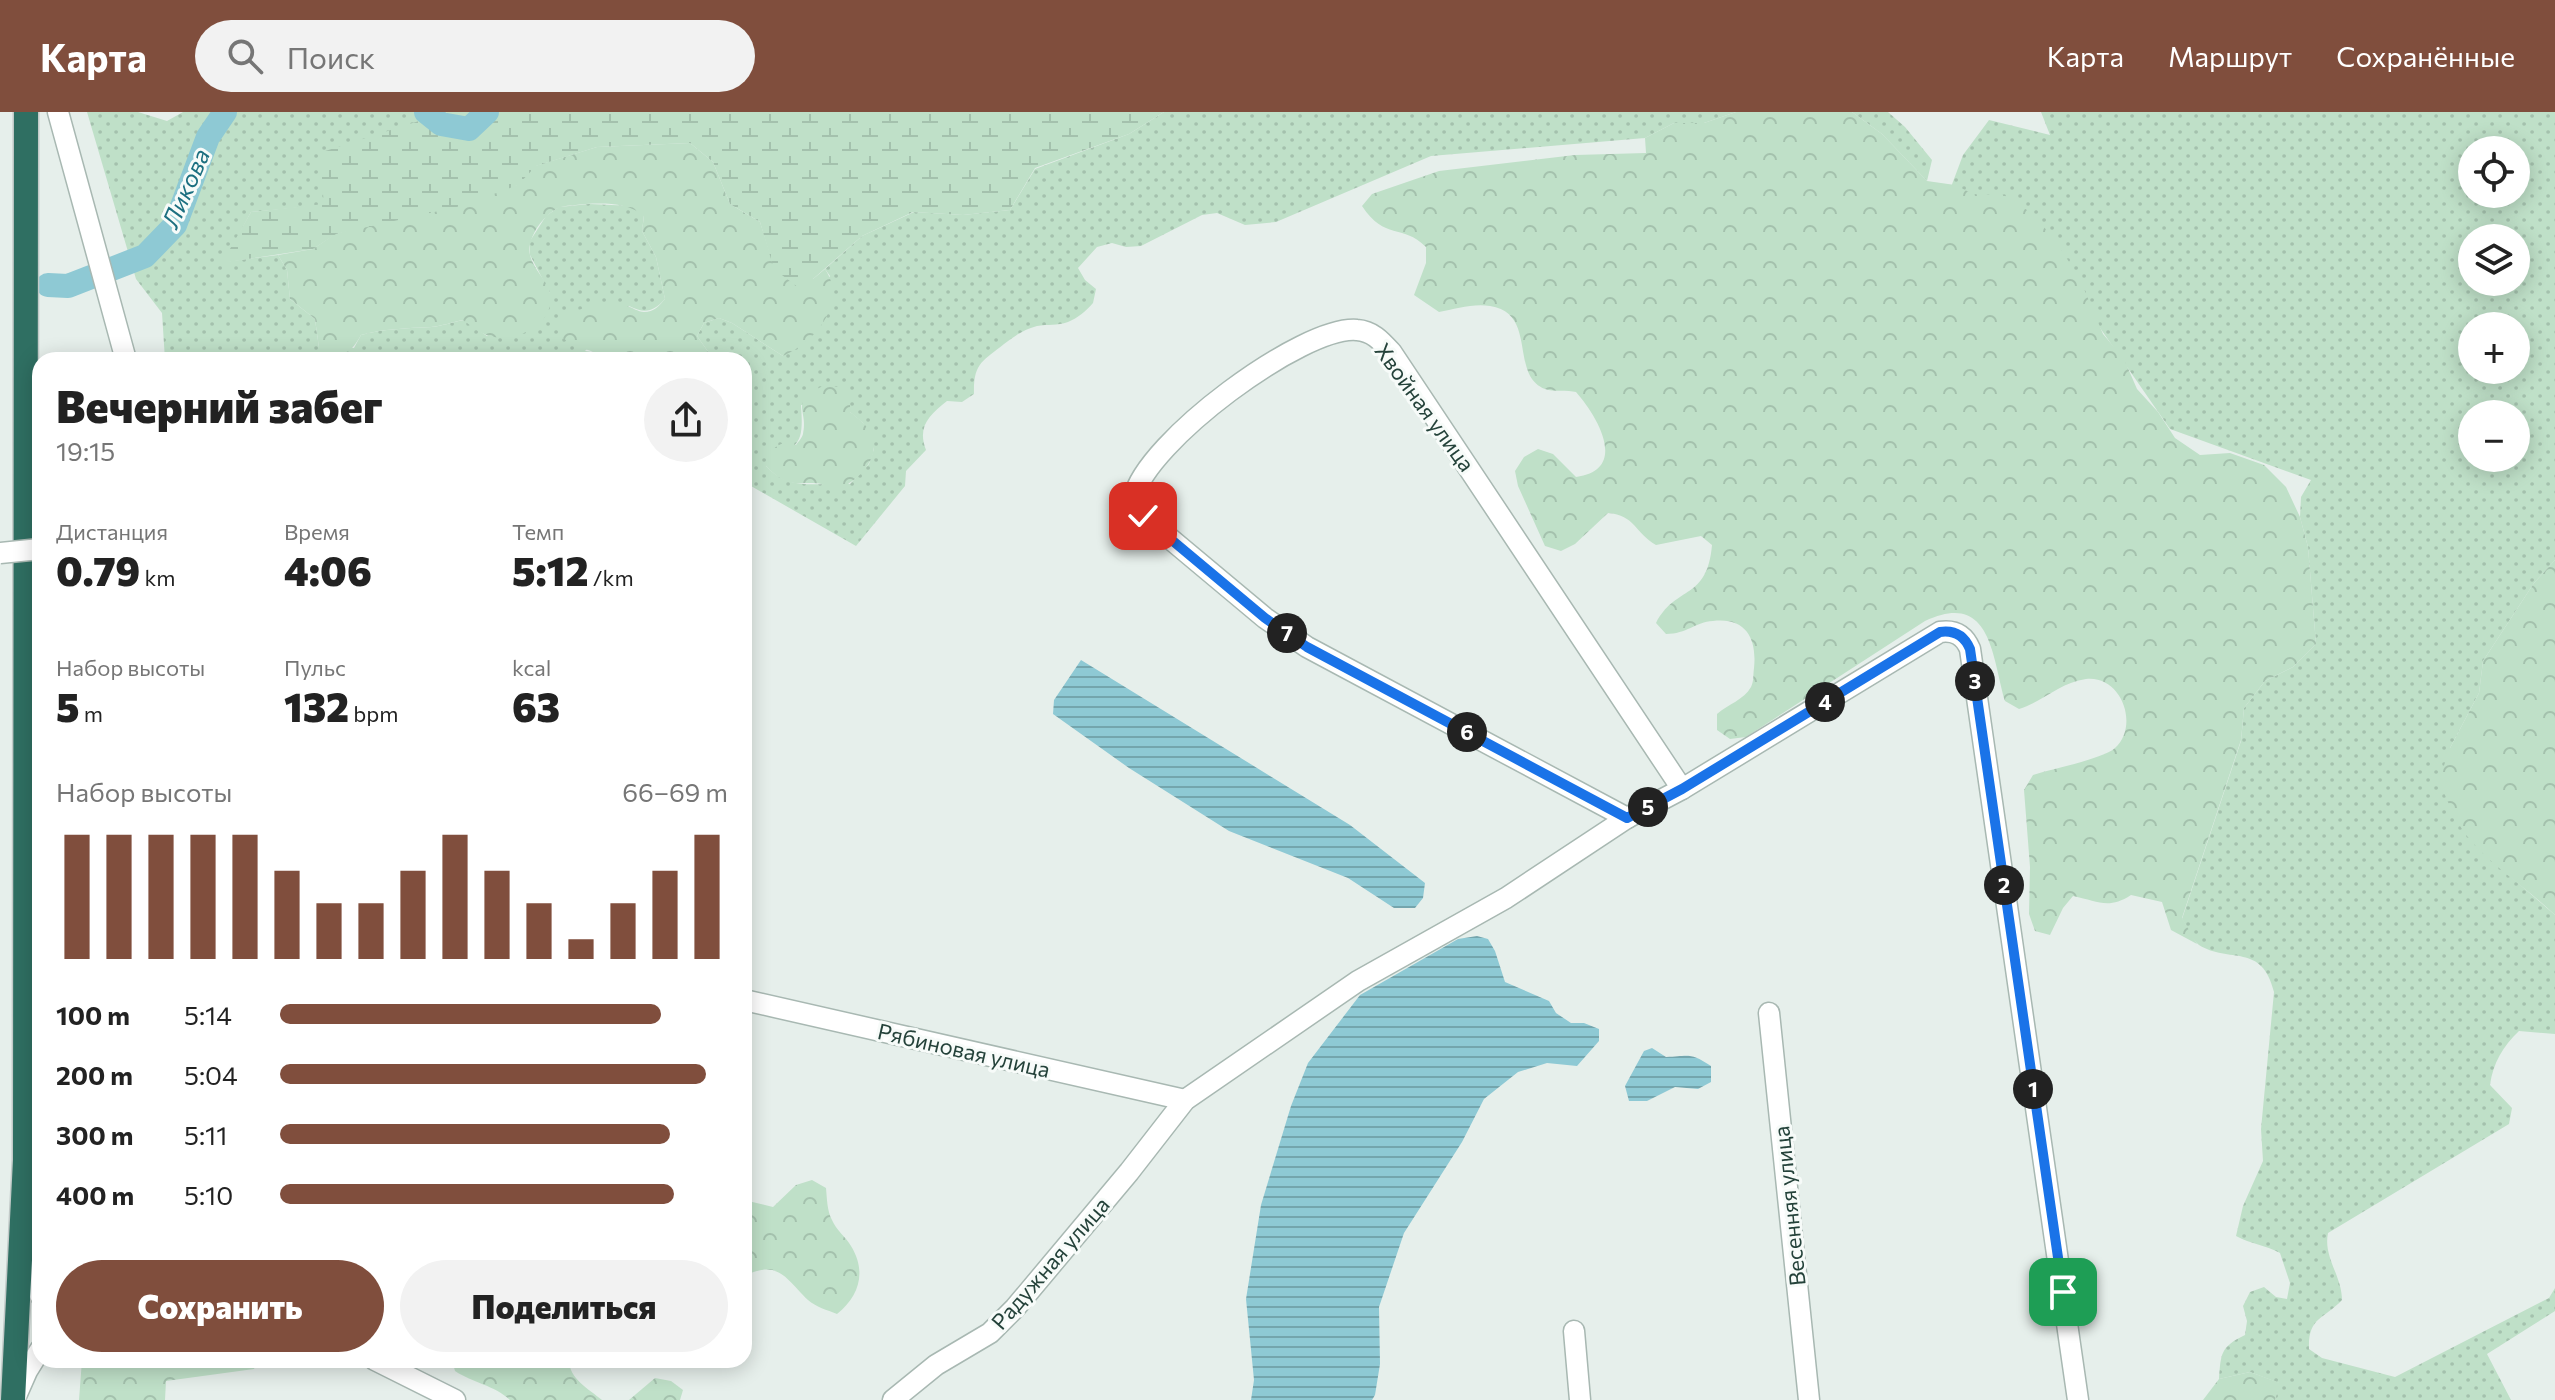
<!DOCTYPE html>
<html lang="ru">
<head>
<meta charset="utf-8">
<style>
  :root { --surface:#fff; --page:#f2f2f2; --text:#222; --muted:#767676; --accent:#804e3d }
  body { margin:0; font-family:Commissioner,sans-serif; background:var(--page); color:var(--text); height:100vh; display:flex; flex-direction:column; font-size:30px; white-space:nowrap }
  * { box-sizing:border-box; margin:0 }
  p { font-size:26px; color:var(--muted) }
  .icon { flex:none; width:44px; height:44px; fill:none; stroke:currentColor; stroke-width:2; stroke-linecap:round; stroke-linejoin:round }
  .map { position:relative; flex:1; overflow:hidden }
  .details { position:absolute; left:32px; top:240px; width:720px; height:1016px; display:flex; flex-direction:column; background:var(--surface); border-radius:24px; box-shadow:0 4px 20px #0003 }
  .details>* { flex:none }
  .tools { position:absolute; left:2458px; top:24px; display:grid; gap:16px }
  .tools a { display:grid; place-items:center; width:72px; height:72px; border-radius:50%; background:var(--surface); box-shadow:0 4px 20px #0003; font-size:40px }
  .pin { position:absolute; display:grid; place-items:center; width:68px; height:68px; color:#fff; margin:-34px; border-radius:16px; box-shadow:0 4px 12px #0006 }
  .km { position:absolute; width:40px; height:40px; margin:-20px; border-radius:50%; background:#222; color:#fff; font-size:22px; line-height:40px; text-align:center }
  .round { display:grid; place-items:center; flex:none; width:84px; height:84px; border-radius:42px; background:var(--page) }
  .head { display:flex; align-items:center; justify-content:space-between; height:136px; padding:0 24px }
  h1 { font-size:44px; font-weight:800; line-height:60px }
  .figures { display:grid; grid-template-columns:repeat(3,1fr); gap:12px; height:136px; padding:8px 24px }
  .figures div { display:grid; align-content:center }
  .figures b { font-size:40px; font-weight:800 }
  .figures small { font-size:22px; font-weight:400 }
  .figures p { font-size:22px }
  .chart { height:224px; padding:16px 24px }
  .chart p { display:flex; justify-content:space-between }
  .chart svg { width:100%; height:144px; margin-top:8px; stroke:var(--accent); stroke-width:6 }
  .cta { display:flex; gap:16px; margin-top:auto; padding:16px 24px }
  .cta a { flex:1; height:92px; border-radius:48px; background:var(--accent); color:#fff; font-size:32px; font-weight:800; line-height:92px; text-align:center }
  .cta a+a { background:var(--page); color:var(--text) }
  ul { padding:0 24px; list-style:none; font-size:26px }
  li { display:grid; grid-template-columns:128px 96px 1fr; align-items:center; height:60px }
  li i { height:20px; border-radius:10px; background:var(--accent) }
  header { display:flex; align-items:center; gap:48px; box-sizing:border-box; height:112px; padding:0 40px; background:var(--accent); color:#fff }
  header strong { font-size:38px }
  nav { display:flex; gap:44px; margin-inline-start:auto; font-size:28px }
  .search { width:560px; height:72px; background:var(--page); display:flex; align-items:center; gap:20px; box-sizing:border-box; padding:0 28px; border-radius:44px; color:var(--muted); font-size:30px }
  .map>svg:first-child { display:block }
  .grass { fill:url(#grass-dots); fill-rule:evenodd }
  .forest { fill:url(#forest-crowns) }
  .wetland { fill:url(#wetland-marsh) }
  .water { fill:url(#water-rules) }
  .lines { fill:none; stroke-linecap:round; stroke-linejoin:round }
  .river { stroke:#8ec9d4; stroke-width:24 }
  .minor-casing { stroke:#a8b8b2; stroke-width:23 }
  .highway-casing { stroke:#c2cac8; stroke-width:27 }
  .minor { stroke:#fff; stroke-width:20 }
  .highway { stroke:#2f6f62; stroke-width:24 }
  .minor-bridge-casing { stroke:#a8b8b2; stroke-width:23; stroke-linecap:butt }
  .minor-bridge { stroke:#fff; stroke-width:20 }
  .route-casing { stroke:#fff; stroke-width:16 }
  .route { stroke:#1a73e8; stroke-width:10 }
  .labels { text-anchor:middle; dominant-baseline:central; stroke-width:6; stroke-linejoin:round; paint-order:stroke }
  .street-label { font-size:22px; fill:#24423a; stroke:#f7fbf9 }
  .water-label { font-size:24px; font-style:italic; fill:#1c6f80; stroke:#f7fbf9 }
</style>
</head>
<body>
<header>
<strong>Карта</strong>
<div class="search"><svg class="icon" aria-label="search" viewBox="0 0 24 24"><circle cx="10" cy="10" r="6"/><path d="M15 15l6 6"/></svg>Поиск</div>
<nav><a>Карта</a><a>Маршрут</a><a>Сохранённые</a></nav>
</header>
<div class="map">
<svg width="2555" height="1288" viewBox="0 0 2555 1288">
  <defs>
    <pattern id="grass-dots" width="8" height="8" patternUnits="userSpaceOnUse" patternTransform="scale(2)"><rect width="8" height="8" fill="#bfe0c8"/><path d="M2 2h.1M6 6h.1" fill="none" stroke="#a4c1ad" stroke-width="1.8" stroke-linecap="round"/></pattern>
    <pattern id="forest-crowns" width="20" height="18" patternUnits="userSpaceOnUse" patternTransform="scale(2)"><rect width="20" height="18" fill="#bfe0c8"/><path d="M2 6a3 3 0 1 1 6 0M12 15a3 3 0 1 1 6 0" fill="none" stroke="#a4c1ad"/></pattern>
    <pattern id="wetland-marsh" width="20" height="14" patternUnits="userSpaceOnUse" patternTransform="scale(2)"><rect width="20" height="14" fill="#bfe0c8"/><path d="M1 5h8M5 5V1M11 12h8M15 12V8" fill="none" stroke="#a4c1ad"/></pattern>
    <pattern id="water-rules" width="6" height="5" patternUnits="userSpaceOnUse" patternTransform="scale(2)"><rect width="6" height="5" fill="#8ec9d4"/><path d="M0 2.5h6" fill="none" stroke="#74a5ad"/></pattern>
  </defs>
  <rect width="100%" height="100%" fill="#e6efeb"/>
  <g class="grass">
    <path d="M87,0h51l29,9 16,-9h264l-38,14 -85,79 -73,7 -27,50 54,-7 9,15 3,29 25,20 4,29h35l7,-13c22,-6 47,-7 71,-8 10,-1 21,-5 32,-7l23,16 63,-43 -20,-38v-14l16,-25 13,-9 30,-3 45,2 10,9 -2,16 14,26 9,42c-12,13 -20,15 -36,7l-44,45 15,2 7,7h-442l-3,-47 -26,-34z"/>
    <path d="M1164,0h572l-32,11h-30l-29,15 -214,18 -155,66 -31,3 -28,-12 -15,2 -61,31 -15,1 -14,-4 -15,4 -19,21 7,12 11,9 -3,14c-7,8 -15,15 -25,19 -11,4 -20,2 -31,4 -12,3 -23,10 -33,18 -21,17 -31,19 -30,50l-12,8 -15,-1c-18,14 -30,26 -21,49l-20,21 -1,15 -49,60 -112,-64v-122h-30l-17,-24 7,-13 15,-5 13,5 51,33 47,-80 -5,-7 37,-33 52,-24 49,3 47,-5 25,-41 94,-35zM801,293l49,7 13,11 11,26 -5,15 -19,20c-34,-2 -60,8 -84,-18 33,-22 38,-20 35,-61z"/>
    <path d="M1852,0h36l17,15 27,33 -5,21 -45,-47z"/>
    <path d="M2041,0h514v448l-21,23 -51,78 -4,32 -29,55 39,110 66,57v119l-36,-3c-16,15 -26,32 -29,54l22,23 -3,16 -181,109c-5,24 14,43 14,67 -19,20 -34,17 -33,49l13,9 73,19 154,-79 6,-10v23l-68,43 24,46h-236l4,-17 -29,-11 -31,7c2,-25 1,-32 26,-44l2,-14 -4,-15 7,-14 14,-5 12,10 11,2 3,-16 -10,-30c-15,-8 -29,-9 -44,-17l7,-30 20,-45 -2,-32 13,-137c-12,-50 -45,-28 -75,-47 -7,-5 -12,-19 -17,-26l59,-178 3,-33 21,-27 28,-14 23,-23 -8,-97 -8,-30 1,-20 10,-17 -141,-51 -144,-208 -75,-34 12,-32 26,-35 61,15zM2472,38h44v44h-44zM2472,126h44v44h-44zM2472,214h44v44h-44zM2472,302h44v44h-44z"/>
  </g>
  <g class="forest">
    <path d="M1736,0h116l30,22 45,47 28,4 18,9 31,1 26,17 22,24 27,41 24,57 21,25 13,30 21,23 17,26 25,17 30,-2 34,12 22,22 14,30 8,30 8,97 -23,23 -28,14 -21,27 -3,32 -59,178 15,26 -26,-14 -9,-28 -31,-7c-23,15 -33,6 -58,1l-10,12 -13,27 -15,-4 -6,-17 1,-47 -6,-77 9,-15c18,-6 70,-16 82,-27 25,-23 6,-73 -29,-69 -25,3 -44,23 -67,30l-14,-8c-13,-45 -14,-111 -80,-80l-179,116 -16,2 -13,-9v-16c11,-10 27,-14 34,-27 3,-6 2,-12 3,-19 3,-28 -7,-51 -41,-47 -18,1 -26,13 -47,13l-10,-11c21,-39 51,-22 56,-78l-11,-9 -45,9c-21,-12 -21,-30 -48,-32l-33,31 -14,7 -16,-5 -27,-60 -3,-15 9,-14 14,-8 15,5 23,23c53,-7 22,-60 0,-85 -8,-2 -23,0 -31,-3 -36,-14 -7,-76 -55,-83 -16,-3 -35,3 -51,6l-25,-17 12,-32v-16c-24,-24 -41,-6 -64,-41l10,-12 67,-23 136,-16 71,-2 -1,-15 29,-15h30z"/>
    <path d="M690,31l23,19 17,42 30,18 15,47 38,10 12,-10c23,34 -10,73 -42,87l-51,-33 -13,-5 -15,5 -7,13 17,24h-107c-13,-13 -30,-8 -46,-24l-1,-15c18,-15 43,-19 66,-15 6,1 12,6 18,6 10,0 15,-6 21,-13l-9,-42 -14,-26 2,-15c-15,-13 -38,-13 -58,-12 -8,1 -17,1 -25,3 -16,5 -35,31 -31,48 3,14 17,25 20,38 6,32 -35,50 -60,43 -9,-2 -19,-10 -27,-16 -10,2 -21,6 -32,7 -23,1 -48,2 -70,8 -9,16 -16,22 -34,25l-8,-12 -4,-29 -25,-20 -3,-29 -9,-15 35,-6 22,-15 182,-49 18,-19 62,-19z"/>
    <path d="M823,274l15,1 12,10v15c8,6 18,14 22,24 9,24 -16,46 -35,54 -31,-17 -42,7 -71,-24l3,-15 12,-7 15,1c2,-3 6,-7 7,-11 6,-24 -15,-32 20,-48z"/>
    <path d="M2555,448v355c-28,-27 -64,-49 -88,-79 -13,-17 -20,-36 -28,-56l11,-32 29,-55 4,-32 51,-78z"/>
    <path d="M812,1068l14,8c1,10 1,23 6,32 4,10 14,17 19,26 16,26 8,50 -14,68 -10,-4 -21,-7 -29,-14 -22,-21 -29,-41 -64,-24v-76l29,7 23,-22z"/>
    <path d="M82,1248h176l-4,9 -88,12 -1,19h-86z"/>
    <path d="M452,1248h117c0,19 20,29 33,40h-92c-16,-15 -37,-17 -55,-29z"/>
    <path d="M2250,1260l30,11 -5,17h-72l16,-21z"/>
    <path d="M655,1266l16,3 12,9 -3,10h-51z"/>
  </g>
  <g class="wetland">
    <path d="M214,0h31l-26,19 -35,98 -13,17 -23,18 -6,-16 25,-30 26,-75z"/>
    <path d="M447,0h717l-35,22 -94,34 -25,42 -47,5 -50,-3 -51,24 -49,43 -14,9 -25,-19 -14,-47 -30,-18 -17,-42 -23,-19 -93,4 -61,19 -18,19 -57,21 -125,28 -23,15 -91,14 29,-51 73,-8 -5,-51z"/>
  </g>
  <g class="water">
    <path d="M1081,548l269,165 75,58 -2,15 -8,10h-21l-46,-30 -119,-47 -100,-63 -76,-54 1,-14z"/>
    <path d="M1477,824l11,3 7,12 10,31 44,19 7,12 15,10h13l15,6v12l-22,25 -30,-3 -29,9 -34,27 -22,43 -58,91 -25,74 1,57 -5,31 -3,5h-121l3,-20 -8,-81 15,-94 30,-99 17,-43 52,-68 98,-56z"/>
    <path d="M1652,936l14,9c23,-1 24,-5 45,9v16l-13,7 -23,-2 -28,14h-18l-4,-15 19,-35z"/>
  </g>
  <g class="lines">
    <g class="river">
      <path d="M426,0l15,12 28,5 18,-17"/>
      <path d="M48,173l20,1 77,-30 30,-31 33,-88 17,-25"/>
    </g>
    <defs>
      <g id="minor">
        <path d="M58,0l68,248"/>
        <path d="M1627,706l-320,-171 -42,-29 -122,-102 -9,-19c11,-54 169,-172 223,-167 16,1 25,12 35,23l290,436"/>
        <path d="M744,888l441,100"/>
        <path d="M1769,901l40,387"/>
        <path d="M26,1137l14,46"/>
        <path d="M1574,1219l6,69"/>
        <path d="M375,1248l80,40"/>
        <path d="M16,1284l11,-25 13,-21"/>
        <path d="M893,1288l43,-35 54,-32 25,-25 114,-136 56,-72 173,-119 148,-83 121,-80 55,-29 258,-157c14,-2 24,3 30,17l108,751"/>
      </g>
      <path id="highway" d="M13,1288l12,-240 1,-1048"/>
    </defs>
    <use href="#minor" class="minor-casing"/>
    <use href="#highway" class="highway-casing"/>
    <use href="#minor" class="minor"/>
    <use href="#highway" class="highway"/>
    <defs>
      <path id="minor-bridge" d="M0,441l40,-4"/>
    </defs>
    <use href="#minor-bridge" class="minor-bridge-casing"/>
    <use href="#minor-bridge" class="minor-bridge"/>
  </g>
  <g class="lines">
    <defs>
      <path id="route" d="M1143,404l122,102 42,29 320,171 55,-29 258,-157c14,-2 24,3 30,17l93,643"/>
    </defs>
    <use href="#route" class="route-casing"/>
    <use href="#route" class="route"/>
  </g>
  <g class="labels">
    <g class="street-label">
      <text transform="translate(1425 295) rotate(54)">Хвойная улица</text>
      <text transform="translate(964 938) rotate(13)">Рябиновая улица</text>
      <text transform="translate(1789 1094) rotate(-96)">Весенняя улица</text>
      <text transform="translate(1050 1151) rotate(-49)">Радужная улица</text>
    </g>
    <g class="water-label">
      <text transform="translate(185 76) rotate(-66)">Ликова</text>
    </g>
  </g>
</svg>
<div class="tools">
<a><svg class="icon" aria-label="locate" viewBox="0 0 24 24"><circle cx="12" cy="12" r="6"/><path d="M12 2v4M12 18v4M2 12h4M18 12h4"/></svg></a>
<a><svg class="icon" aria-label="layers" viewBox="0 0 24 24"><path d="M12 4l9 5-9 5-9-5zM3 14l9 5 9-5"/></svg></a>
<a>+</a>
<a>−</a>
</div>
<div class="pin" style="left:2063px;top:1180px;background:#1e9e55"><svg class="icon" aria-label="arrive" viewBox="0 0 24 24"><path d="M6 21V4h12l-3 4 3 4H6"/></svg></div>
<div class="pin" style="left:1143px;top:404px;background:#d93025"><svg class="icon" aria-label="check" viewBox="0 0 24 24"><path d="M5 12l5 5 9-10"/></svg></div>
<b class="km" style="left:2033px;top:977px">1</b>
<b class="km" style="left:2004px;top:773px">2</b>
<b class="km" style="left:1975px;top:569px">3</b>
<b class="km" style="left:1825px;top:590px">4</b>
<b class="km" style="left:1648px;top:695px">5</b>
<b class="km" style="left:1467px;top:620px">6</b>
<b class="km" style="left:1287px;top:521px">7</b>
<section class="details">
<div class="head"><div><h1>Вечерний забег</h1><p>19:15</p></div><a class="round"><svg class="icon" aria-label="share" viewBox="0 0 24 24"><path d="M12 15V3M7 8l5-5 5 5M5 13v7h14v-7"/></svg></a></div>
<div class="figures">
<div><p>Дистанция</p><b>0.79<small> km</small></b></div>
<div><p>Время</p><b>4:06</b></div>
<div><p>Темп</p><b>5:12<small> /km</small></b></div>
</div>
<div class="figures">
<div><p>Набор высоты</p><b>5<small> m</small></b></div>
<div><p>Пульс</p><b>132<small> bpm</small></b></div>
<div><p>kcal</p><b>63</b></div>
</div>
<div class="chart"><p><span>Набор высоты</span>66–69 m</p>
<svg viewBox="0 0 160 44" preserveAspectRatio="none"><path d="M5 44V6M15 44V6M25 44V6M35 44V6M45 44V6M55 44V17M65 44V27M75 44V27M85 44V17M95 44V6M105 44V17M115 44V27M125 44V38M135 44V27M145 44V17M155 44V6"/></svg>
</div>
<ul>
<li><b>100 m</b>5:14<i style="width:85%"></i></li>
<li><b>200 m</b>5:04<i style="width:95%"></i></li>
<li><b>300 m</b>5:11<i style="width:87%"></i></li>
<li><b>400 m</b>5:10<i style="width:88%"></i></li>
</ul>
<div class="cta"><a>Сохранить</a><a>Поделиться</a></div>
</section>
</div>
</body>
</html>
